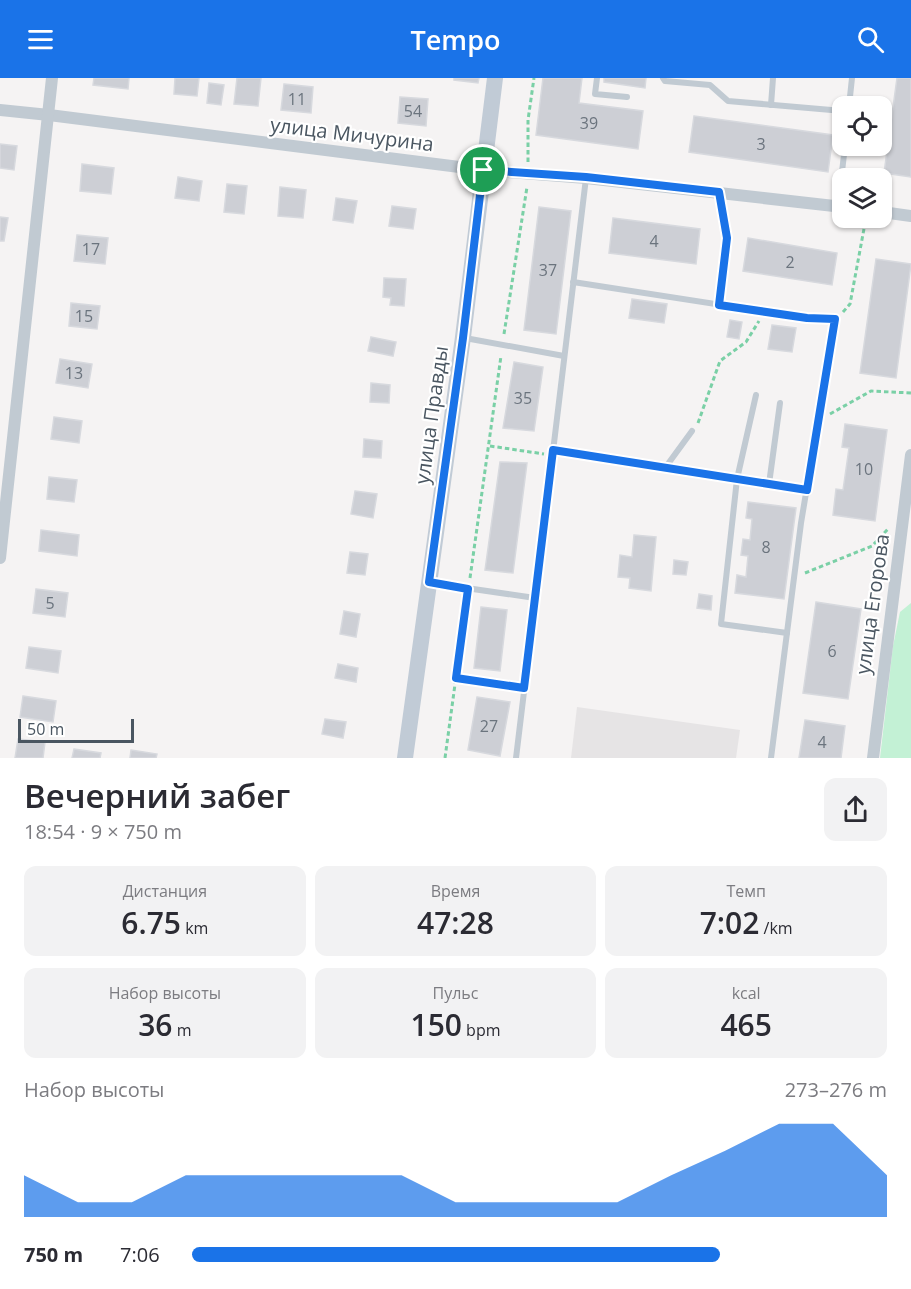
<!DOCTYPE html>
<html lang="ru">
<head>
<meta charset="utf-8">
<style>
  :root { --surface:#fff; --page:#f2f2f3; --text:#2b2b33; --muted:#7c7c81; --accent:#1a73e8 }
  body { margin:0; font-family:"Open Sans",sans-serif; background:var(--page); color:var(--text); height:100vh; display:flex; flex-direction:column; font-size:22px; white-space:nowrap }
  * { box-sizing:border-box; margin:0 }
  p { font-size:20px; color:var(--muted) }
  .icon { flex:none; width:33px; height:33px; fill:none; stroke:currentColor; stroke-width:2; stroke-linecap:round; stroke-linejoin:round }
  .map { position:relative; height:680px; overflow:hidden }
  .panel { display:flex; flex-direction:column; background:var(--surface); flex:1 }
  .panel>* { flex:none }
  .buttons { position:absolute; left:832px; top:18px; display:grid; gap:12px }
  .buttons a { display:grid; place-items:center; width:60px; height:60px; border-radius:12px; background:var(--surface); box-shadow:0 2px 4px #0004; font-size:30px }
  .scale { position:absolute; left:18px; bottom:15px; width:116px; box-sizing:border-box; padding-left:6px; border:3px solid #4a5661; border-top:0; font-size:16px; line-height:21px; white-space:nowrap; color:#4a5661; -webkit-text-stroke:4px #fff; paint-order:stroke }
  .pin { position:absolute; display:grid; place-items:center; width:51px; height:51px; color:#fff; margin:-26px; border:3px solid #fff; border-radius:50%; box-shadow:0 2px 6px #0007 }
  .round { display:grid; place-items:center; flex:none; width:63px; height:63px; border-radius:12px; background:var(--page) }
  .head { display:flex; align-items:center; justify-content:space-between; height:102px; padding:0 24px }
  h1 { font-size:33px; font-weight:600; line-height:45px }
  .metrics { display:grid; grid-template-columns:repeat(3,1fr); gap:9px; height:102px; padding:6px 24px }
  .metrics div { display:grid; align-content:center; border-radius:12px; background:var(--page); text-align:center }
  .metrics b { font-size:30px; font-weight:600 }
  .metrics small { font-size:16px; font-weight:400 }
  .metrics p { font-size:16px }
  .chart { height:168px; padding:12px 24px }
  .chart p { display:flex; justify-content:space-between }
  .chart svg { width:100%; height:108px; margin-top:6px; fill:var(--accent); opacity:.7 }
  ul { padding:0 24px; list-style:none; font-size:20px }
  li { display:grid; grid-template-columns:96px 72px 1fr; align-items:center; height:45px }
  li i { height:15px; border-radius:8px; background:var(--accent) }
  header { display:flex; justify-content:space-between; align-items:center; height:78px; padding:0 24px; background:var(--accent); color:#fff; font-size:27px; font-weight:600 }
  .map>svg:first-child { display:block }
  .education { fill:#e6e4e5 }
  .green { fill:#c3f1d5 }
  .building { fill:#cdcfd5; stroke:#d7d9de; stroke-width:1.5 }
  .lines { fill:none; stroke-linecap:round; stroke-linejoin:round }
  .path { stroke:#7ad0a6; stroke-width:3; stroke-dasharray:4.5 3; stroke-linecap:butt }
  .lane { stroke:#c1cad2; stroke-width:6 }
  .street { stroke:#c1cad2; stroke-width:12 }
  .secondary { stroke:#c1cbd6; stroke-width:16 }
  .route-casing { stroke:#fff; stroke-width:12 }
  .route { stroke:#1a73e8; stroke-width:8 }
  .labels { text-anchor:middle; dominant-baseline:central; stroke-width:4.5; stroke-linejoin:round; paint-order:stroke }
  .number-label { font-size:16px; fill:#6b747e }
  .street-label { font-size:20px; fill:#4a5661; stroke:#fff }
</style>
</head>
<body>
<header><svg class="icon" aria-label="menu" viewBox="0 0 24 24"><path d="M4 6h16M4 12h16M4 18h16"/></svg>Tempo<svg class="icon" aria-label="search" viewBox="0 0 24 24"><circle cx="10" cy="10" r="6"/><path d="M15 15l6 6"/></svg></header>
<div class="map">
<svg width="911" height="680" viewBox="0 0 911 680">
  <rect width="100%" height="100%" fill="#f5f3f3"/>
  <path class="education" d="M577,629l163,23 -4,28h-165z"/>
  <path class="green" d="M911,525v155h-31l13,-112 7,-34z"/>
  <g class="building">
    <path d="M94,0h35l-1,11 -35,-4z"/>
    <path d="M175,0h24l-2,18 -23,-2z"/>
    <path d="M237,0h24l-3,28 -24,-2z"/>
    <path d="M454,0h25l-1,5 -24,-3z"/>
    <path d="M543,0h39l-3,25 64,8 -5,38 -102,-14z"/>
    <path d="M604,0h42l-1,10 -41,-6z"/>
    <path d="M897,0h14v99l-27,-4z"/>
    <path d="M209,5l15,2 -3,20 -14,-2z"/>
    <path d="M284,6l29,3 -2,26 -30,-3z"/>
    <path d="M400,19l28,2 -2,27 -28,-3z"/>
    <path d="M694,38l139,19 -5,37 -139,-20z"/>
    <path d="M0,66l17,2 -3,24 -14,-2z"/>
    <path d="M82,86l32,4 -3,26 -31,-3z"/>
    <path d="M178,99l24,4 -3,20 -24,-3z"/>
    <path d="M227,106l20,2 -3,28 -20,-2z"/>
    <path d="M280,109l26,3 -3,28 -25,-2z"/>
    <path d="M336,120l21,3 -4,22 -20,-3z"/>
    <path d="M392,128l24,3 -3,20 -24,-3z"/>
    <path d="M539,129l32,4 -15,123 -32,-4z"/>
    <path d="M0,139l8,1 -4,23h-4z"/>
    <path d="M613,140l87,11 -4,35 -87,-11z"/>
    <path d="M77,157l31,3 -3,26 -31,-3z"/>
    <path d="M748,160l89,15 -5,32 -89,-14z"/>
    <path d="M876,181l35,5 -15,114 -36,-5z"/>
    <path d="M384,200l22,1 -2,27 -14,-1 1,-7 -8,-1z"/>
    <path d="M632,221l35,5 -3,19 -35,-5z"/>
    <path d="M71,225l29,3 -3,23 -28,-3z"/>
    <path d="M730,242l12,2 -3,17 -12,-2z"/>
    <path d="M772,247l24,3 -4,24 -24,-3z"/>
    <path d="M371,259l25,5 -3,14 -25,-5z"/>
    <path d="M60,281l32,5 -4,24 -32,-5z"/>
    <path d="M514,284l29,5 -9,64 -31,-3z"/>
    <path d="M371,305l19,2 -1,18 -19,-1z"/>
    <path d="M54,339l28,4 -3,22 -28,-4z"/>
    <path d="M845,346l42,6 -12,91 -42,-6 3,-26 7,1 6,-42 -7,-1z"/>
    <path d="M364,361l18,2 -1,17 -18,-1z"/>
    <path d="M500,384l27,1 -14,110 -28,-3z"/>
    <path d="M49,399l28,3 -3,22 -27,-3z"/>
    <path d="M355,413l22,3 -4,24 -22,-4z"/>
    <path d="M748,424l48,6 -12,91 -49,-6 2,-18 9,2 2,-21 -7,-1 2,-16 7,1 2,-21 -6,-1z"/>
    <path d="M41,452l38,5 -2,21 -38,-5z"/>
    <path d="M634,457l22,2 -5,54 -22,-3 1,-10 -12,-1 2,-22 12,2z"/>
    <path d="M350,474l18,2 -3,21 -18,-2z"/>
    <path d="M674,482l14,2 -2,13 -13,-1z"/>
    <path d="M36,511l32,4 -3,24 -32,-4z"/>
    <path d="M699,516l13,2 -1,14 -14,-2z"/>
    <path d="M816,524l45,7 -13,90 -45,-6z"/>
    <path d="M481,529l26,3 -7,61 -26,-3z"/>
    <path d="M344,533l16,3 -4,23 -16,-3z"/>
    <path d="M29,569l32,4 -3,22 -32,-5z"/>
    <path d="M338,586l20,4 -2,14 -21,-4z"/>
    <path d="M23,618l33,5 -3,21 -33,-5z"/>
    <path d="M477,619l33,5 -10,54 -32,-6z"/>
    <path d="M325,641l21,3 -3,16 -21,-4z"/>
    <path d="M805,642l40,6 -4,32h-42z"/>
    <path d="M18,661l27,3 -2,16h-28z"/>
    <path d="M74,671l27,4 -1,5h-28z"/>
    <path d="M131,672l26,4 -1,4h-26z"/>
  </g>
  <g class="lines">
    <g class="path">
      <path d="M528,84v-42l6,-42"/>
      <path d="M720,216l7,-56 -6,-33"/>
      <path d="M843,234l7,-8 16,-86"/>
      <path d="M504,256l23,-147"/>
      <path d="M830,336l41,-23 40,2"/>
      <path d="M698,345l22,-62 26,-19 13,-21"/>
      <path d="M490,368l54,8"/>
      <path d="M805,495l67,-27 16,-17"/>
      <path d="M470,500l31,-222"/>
      <path d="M456,600l58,8"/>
      <path d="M445,680l22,-162"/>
    </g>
    <g class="lane">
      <path d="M597,0l-2,16 32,3"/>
      <path d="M663,0l2,3 45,4 18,16 115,10"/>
      <path d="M771,27l2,-27"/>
      <path d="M849,28l3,-28"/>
      <path d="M838,128l7,-60"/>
      <path d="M573,204l233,36 29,1 -34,204 -30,235"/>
      <path d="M465,260l99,18"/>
      <path d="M756,317l-19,84 -16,145 66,9"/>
      <path d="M553,372l254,40"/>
      <path d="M665,390l27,-37"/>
      <path d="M769,406l11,-81"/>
      <path d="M432,505l103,15"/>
      <path d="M516,680l70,-580"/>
    </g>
    <g class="street">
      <path d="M0,32l49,5 434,55 103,8 257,29"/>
      <path d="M882,134l29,4"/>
      <path d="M0,480l52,-480"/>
      <path d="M873,680l38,-303"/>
    </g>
    <path class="secondary" d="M405,680l58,-421 32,-259"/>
  </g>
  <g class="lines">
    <defs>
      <path id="route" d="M483,92l103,7 133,15 8,46 -8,67 88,13 28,1 -28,171 -254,-40 -29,238 -68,-10 12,-89 -39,-7 34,-244z"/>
    </defs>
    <use href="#route" class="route-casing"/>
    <use href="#route" class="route"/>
  </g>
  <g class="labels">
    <g class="number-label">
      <text x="297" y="21">11</text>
      <text x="413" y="33">54</text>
      <text x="589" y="45">39</text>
      <text x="761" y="66">3</text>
      <text x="654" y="163">4</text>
      <text x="91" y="171">17</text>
      <text x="790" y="184">2</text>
      <text x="548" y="192">37</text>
      <text x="84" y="238">15</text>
      <text x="74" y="295">13</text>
      <text x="523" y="320">35</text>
      <text x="864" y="391">10</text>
      <text x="766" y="469">8</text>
      <text x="50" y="525">5</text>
      <text x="832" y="573">6</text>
      <text x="489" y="648">27</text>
      <text x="822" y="664">4</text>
    </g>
    <g class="street-label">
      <text transform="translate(352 56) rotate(7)">улица Мичурина</text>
      <text transform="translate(431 337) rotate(-82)">улица Правды</text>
      <text transform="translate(872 526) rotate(-82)">улица Егорова</text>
    </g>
  </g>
</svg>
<div class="buttons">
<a><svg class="icon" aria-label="locate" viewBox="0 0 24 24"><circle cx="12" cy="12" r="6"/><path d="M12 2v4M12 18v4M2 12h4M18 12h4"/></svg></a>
<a><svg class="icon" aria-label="layers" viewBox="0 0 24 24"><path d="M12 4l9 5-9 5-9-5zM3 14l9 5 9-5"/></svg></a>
</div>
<div class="scale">50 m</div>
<div class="pin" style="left:483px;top:92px;background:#1e9e55"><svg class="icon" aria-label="arrive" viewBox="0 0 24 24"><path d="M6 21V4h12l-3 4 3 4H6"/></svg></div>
</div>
<section class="panel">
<div class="head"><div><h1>Вечерний забег</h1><p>18:54 · 9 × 750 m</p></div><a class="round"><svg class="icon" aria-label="share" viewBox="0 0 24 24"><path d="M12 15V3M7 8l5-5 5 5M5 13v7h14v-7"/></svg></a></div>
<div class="metrics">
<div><p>Дистанция</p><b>6.75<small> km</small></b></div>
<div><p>Время</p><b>47:28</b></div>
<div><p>Темп</p><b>7:02<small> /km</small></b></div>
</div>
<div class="metrics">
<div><p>Набор высоты</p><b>36<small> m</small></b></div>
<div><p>Пульс</p><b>150<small> bpm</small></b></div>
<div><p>kcal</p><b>465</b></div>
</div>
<div class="chart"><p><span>Набор высоты</span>273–276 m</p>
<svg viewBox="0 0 160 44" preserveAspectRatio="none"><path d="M0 44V27L10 38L20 38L30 27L40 27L50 27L60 27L70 27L80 38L90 38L100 38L110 38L120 27L130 17L140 6L150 6L160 27V44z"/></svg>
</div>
<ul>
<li><b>750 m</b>7:06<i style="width:76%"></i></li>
</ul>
</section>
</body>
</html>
